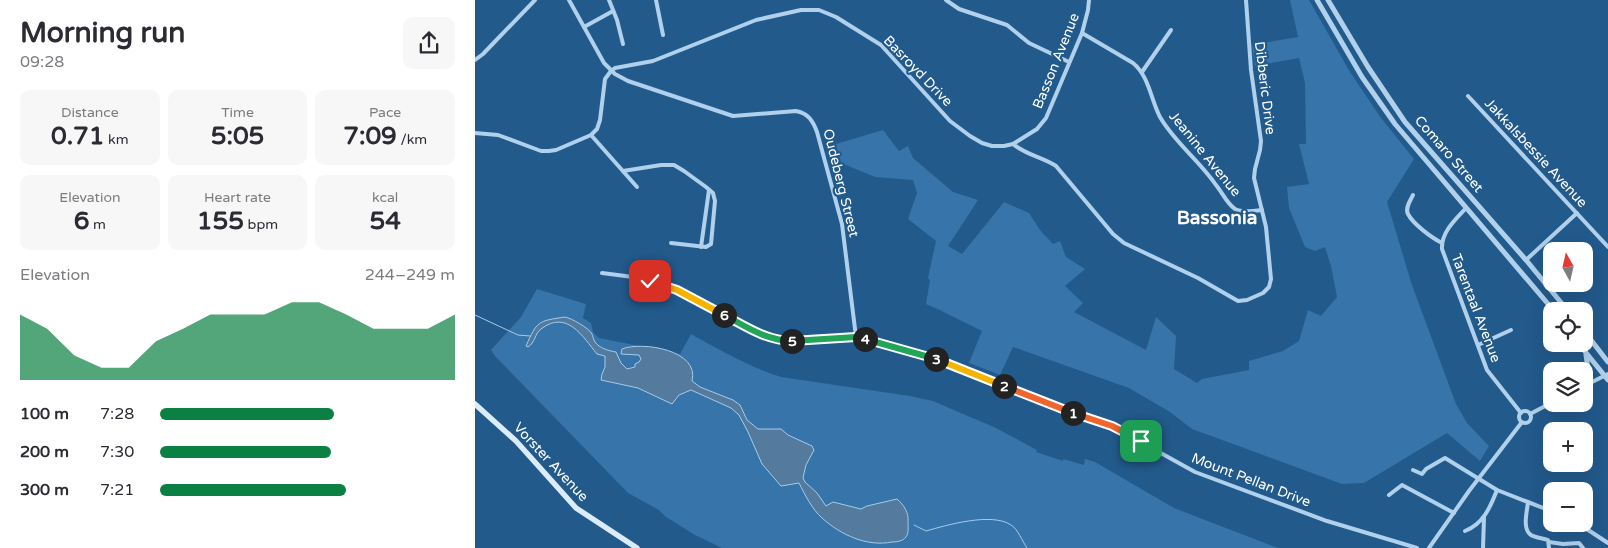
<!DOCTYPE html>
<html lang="en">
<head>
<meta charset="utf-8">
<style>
  :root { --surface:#fff; --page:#f7f7f7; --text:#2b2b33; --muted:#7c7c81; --accent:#0b8043 }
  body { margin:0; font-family:"Varela Round",sans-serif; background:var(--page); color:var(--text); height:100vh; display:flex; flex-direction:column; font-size:19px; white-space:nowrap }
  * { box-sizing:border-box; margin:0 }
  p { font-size:16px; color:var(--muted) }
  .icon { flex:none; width:28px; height:28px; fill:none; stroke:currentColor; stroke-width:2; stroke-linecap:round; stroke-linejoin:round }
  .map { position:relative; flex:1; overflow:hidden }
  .details { display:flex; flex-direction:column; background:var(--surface); width:475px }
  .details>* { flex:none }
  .needle { width:32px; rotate:352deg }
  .buttons { position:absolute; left:1068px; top:242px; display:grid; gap:10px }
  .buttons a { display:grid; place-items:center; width:50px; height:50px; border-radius:10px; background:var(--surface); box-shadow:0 5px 20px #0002; font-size:25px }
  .pin { position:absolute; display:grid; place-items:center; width:42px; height:42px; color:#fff; margin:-21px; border-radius:10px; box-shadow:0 2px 8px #0006 }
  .km { position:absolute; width:25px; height:25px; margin:-12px; border-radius:50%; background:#222; color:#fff; font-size:14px; line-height:25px; text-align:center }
  .round { display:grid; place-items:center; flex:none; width:52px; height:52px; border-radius:10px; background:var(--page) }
  .head { display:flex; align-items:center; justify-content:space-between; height:85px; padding:0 20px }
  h1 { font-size:28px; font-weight:800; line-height:38px }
  .figures { display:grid; grid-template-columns:repeat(3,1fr); gap:8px; height:85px; padding:5px 20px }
  .figures div { display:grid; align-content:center; border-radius:10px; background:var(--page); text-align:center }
  .figures b { font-size:25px; font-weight:800 }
  .figures small { font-size:14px; font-weight:400 }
  .figures p { font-size:14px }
  .chart { height:140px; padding:10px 20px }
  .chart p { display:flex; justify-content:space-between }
  .chart svg { width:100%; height:90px; margin-top:5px; fill:var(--accent); opacity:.7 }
  ul { padding:0 20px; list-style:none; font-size:16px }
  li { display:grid; grid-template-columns:80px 60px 1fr; align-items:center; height:38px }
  li i { height:12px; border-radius:6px; background:var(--accent) }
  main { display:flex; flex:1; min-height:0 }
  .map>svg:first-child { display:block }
  .green { fill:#3674a9 }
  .water { fill:#547a9e; stroke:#a4ccec }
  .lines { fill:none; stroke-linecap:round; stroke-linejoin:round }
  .stream { stroke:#a4ccec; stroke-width:1 }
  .minor { stroke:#b0d0eb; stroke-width:4 }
  .tertiary { stroke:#b0d0eb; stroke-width:5 }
  .secondary { stroke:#dcebf9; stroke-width:5.5 }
  .split-1-casing { stroke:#fff; stroke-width:10 }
  .split-2-casing { stroke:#fff; stroke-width:10 }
  .split-3-casing { stroke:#fff; stroke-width:10 }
  .split-4-casing { stroke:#fff; stroke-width:10 }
  .split-5-casing { stroke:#fff; stroke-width:10 }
  .split-6-casing { stroke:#fff; stroke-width:10 }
  .split-7-casing { stroke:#fff; stroke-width:10 }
  .split-1 { stroke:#f0652b; stroke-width:6 }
  .split-2 { stroke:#f0652b; stroke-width:6 }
  .split-3 { stroke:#f5b400; stroke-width:6 }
  .split-4 { stroke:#22a559; stroke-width:6 }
  .split-5 { stroke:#22a559; stroke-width:6 }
  .split-6 { stroke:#22a559; stroke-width:6 }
  .split-7 { stroke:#f5b400; stroke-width:6 }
  .labels { text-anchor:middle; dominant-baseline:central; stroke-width:4.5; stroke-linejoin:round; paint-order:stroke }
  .street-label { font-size:14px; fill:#fff; stroke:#225a8c }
  .district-label { font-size:19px; font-weight:bold; fill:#fff; stroke:#225a8c }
</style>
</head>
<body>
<main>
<section class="details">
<div class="head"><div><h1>Morning run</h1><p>09:28</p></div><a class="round"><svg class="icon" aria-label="share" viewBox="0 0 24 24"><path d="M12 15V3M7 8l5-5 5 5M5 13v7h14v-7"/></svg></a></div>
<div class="figures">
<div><p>Distance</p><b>0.71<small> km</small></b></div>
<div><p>Time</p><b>5:05</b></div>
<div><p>Pace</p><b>7:09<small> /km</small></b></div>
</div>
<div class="figures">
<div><p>Elevation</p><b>6<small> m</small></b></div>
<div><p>Heart rate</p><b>155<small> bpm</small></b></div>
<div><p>kcal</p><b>54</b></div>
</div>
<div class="chart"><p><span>Elevation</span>244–249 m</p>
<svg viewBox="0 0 160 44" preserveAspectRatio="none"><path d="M0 44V12L10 19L20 32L30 38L40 38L50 25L60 19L70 12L80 12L90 12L100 6L110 6L120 12L130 19L140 19L150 19L160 12V44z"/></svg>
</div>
<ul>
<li><b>100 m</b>7:28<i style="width:59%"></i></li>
<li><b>200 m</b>7:30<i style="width:58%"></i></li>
<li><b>300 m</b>7:21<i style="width:63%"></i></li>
</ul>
</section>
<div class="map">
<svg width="1133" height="548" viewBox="0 0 1133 548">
  <rect width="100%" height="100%" fill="#225a8c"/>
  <g class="green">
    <path d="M815,0h19l41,72 31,46 33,41 -27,43 25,83 44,119 11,19 22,23 -9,15 -33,-28 -83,50 -22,1 -150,-55 -22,-17 -41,-24 -116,-41 -13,28 -31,-12 13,-32c-19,-9 -37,-19 -56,-27l4,-24 -2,-2 8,-37 -28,-22 9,-26 -4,-13 -38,-3 -41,-17 -1,-4 -4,-2 -3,-7 57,-17 16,21 9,-5 5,12 40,34 25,8 -30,46 14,8 42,-52 25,11 11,17 13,14 7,-3 6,16 19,12 -20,17 18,17 -9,9 72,38 10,-33 20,19 -2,33 23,14 5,-4 47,-9v-9l34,-10 16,-10 9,-31 13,6 16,-19 -6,-31 -6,-19 -10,4 -10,-4 -16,-39 -2,-21 22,-3 -10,-40h7l-1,-61 -6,-25 -44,8 -3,-21 46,-8z"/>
    <path d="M62,289l49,15 -3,14 8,5 2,9 6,6 81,16 11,-20c29,16 58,33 90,43l129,19 23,5 63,27 41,22 -1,2 27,9v-2l21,6 1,-6 10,3 79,46 104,40h-556l-27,-13 -29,-18 -7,-7 -31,-17 -133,-137 -4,-6 30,-33z"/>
  </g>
  <path class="water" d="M90,317c6,1 24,11 27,17 1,2 1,5 3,8 4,6 14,9 21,10l5,11 6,6 8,-2v-3l4,-2 2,-3 -2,-4 -18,-1 1,-5c20,-8 78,1 70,32l8,6 33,13 7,5 7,15 11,9h23l7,6 24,11 2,4 -8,15 -3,13 2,4 12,11 9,13 7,-4 28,7 6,-3 30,-7c7,6 12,14 11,23 0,5 1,11 -2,15 -3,4 -9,5 -14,5 -25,5 -51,-7 -70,-24 -10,-9 -17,-23 -23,-35l-18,3 -19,-22 -14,-32 -9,-17 -8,-7 -40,-18 -12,5 -7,9 -34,-16 -37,-8 1,-6 3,-7v-11l-8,-2c-14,-17 -30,-45 -56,-25 -6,4 -6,14 -13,18l-2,-1c11,-25 12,-25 39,-29z"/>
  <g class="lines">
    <g class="stream">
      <path d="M0,315l43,20 12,1"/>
      <path d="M439,525l12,6c21,-6 66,-19 85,-6 7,4 11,16 16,23"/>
    </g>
    <g class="minor">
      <path d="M94,0l35,63 11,11 13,7 105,35 63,-5c12,2 17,10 21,21l25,92 14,113"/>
      <path d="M134,0l8,20 6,24"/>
      <path d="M181,0l7,35"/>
      <path d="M471,0l13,9 48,16 22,18 40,19"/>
      <path d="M109,27l29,-16"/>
      <path d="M607,33l51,30c16,13 18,37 27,54 15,26 39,43 56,68 6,7 11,19 19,24 8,4 19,2 27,1"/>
      <path d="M0,60l8,-6 52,-54"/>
      <path d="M667,72l29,-42"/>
      <path d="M993,96l140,151"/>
      <path d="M0,133l23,2 43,16h8l7,-1 35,-15 6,-6 3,-9 5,-41 6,-8 4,-3 38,-7 103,-41 45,-10h18l17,7 45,28 69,76 20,15 12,7 10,3h12l9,-2c13,11 29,13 43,22l57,68 11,9 74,35 40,23 9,-1 16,-7 6,-6 2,-8 -5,-52 -12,-49 1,-9 5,-19 1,-9 -10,-71 -5,-70"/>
      <path d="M116,135l46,52"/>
      <path d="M538,144l24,-15 9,-11 36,-85 6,-23 1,-10"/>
      <path d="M148,171l38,-6h13l10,6 22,16 7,6 2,8 -4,43 -5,3 -35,-4"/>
      <path d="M938,195c-3,6 -8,13 -5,19 5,10 24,24 34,29"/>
      <path d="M991,208c-10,11 -25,24 -24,41l45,121 34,43"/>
      <path d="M226,247l8,-57"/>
      <path d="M1051,260l51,-47"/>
      <path d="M127,273l31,4 31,8 111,55 15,1 66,-4 87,23 122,51 47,15 83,46 132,49 90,27"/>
      <path d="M1003,345l33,-15"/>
      <path d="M1109,386l24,-12"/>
      <circle cx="1050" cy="417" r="6"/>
      <path d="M1055,414l21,-11"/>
      <path d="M938,470l9,4 4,-5 19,-11 52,32 54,21"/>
      <path d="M914,495l13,-10 52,28"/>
      <path d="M1053,502c-1,10 -6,27 3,33 5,3 12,3 17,5l1,8"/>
      <path d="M1104,524l29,19"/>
      <path d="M990,531c18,-7 25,-23 32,-41"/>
      <path d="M1074,542l14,2 16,-1 4,5"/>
      <path d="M954,548l40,-57 53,-69"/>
      <path d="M1008,548l1,-30"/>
    </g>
    <g class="tertiary">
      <path d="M842,0l45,77 33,47 159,187"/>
      <path d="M853,0l40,67 37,55 121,138 42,51"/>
      <path d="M1109,331l24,31"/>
      <path d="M1104,344l29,36"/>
      <path d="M1109,381l4,-12 -2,-14"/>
    </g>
    <path class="secondary" d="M0,404l41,37 60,67 61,40"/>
  </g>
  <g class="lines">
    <defs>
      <path id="split-1" d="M598,413l39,13 29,15"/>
      <path id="split-2" d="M529,386l69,27"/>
      <path id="split-3" d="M461,359l68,27"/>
      <path id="split-4" d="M390,339l71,20"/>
      <path id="split-5" d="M317,341l64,-4 9,2"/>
      <path id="split-6" d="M249,315c21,11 43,26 68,26"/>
      <path id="split-7" d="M175,281l27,9 47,25"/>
    </defs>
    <use href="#split-1" class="split-1-casing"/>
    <use href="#split-2" class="split-2-casing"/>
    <use href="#split-3" class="split-3-casing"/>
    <use href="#split-4" class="split-4-casing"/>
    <use href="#split-5" class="split-5-casing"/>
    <use href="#split-6" class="split-6-casing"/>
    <use href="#split-7" class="split-7-casing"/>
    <use href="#split-1" class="split-1"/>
    <use href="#split-2" class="split-2"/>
    <use href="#split-3" class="split-3"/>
    <use href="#split-4" class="split-4"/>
    <use href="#split-5" class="split-5"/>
    <use href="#split-6" class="split-6"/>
    <use href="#split-7" class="split-7"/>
  </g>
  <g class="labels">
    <g class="street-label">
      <text transform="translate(581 61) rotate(-68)">Basson Avenue</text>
      <text transform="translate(443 71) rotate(46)">Basroyd Drive</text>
      <text transform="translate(790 88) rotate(83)">Dibberic Drive</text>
      <text transform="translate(1061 153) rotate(47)">Jakkalsbessie Avenue</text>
      <text transform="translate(730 154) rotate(51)">Jeanine Avenue</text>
      <text transform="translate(974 154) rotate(49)">Comaro Street</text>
      <text transform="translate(366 183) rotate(76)">Oudeberg Street</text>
      <text transform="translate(1001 308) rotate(69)">Tarentaal Avenue</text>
      <text transform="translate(76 462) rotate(47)">Vorster Avenue</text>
      <text transform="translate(776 480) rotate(21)">Mount Pellan Drive</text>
    </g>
    <g class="district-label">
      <text x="742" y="218">Bassonia</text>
    </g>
  </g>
</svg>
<div class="buttons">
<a><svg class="needle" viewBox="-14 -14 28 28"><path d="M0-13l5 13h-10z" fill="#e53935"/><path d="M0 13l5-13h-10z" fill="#7c7c81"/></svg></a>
<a><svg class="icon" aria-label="locate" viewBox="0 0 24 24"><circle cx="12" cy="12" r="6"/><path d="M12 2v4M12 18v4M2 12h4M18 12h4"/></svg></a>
<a><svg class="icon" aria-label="layers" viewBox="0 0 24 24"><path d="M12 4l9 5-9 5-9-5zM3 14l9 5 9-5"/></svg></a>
<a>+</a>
<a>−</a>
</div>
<div class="pin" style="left:666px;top:441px;background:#1e9e55"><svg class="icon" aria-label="arrive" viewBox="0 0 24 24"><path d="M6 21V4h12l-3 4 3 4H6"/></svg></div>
<div class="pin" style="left:175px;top:281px;background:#d93025"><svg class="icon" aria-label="check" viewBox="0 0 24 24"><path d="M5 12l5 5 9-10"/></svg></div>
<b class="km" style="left:598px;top:413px">1</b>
<b class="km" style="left:529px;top:386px">2</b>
<b class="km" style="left:461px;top:359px">3</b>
<b class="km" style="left:390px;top:339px">4</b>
<b class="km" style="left:317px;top:341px">5</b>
<b class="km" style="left:249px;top:315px">6</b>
</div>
</main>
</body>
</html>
